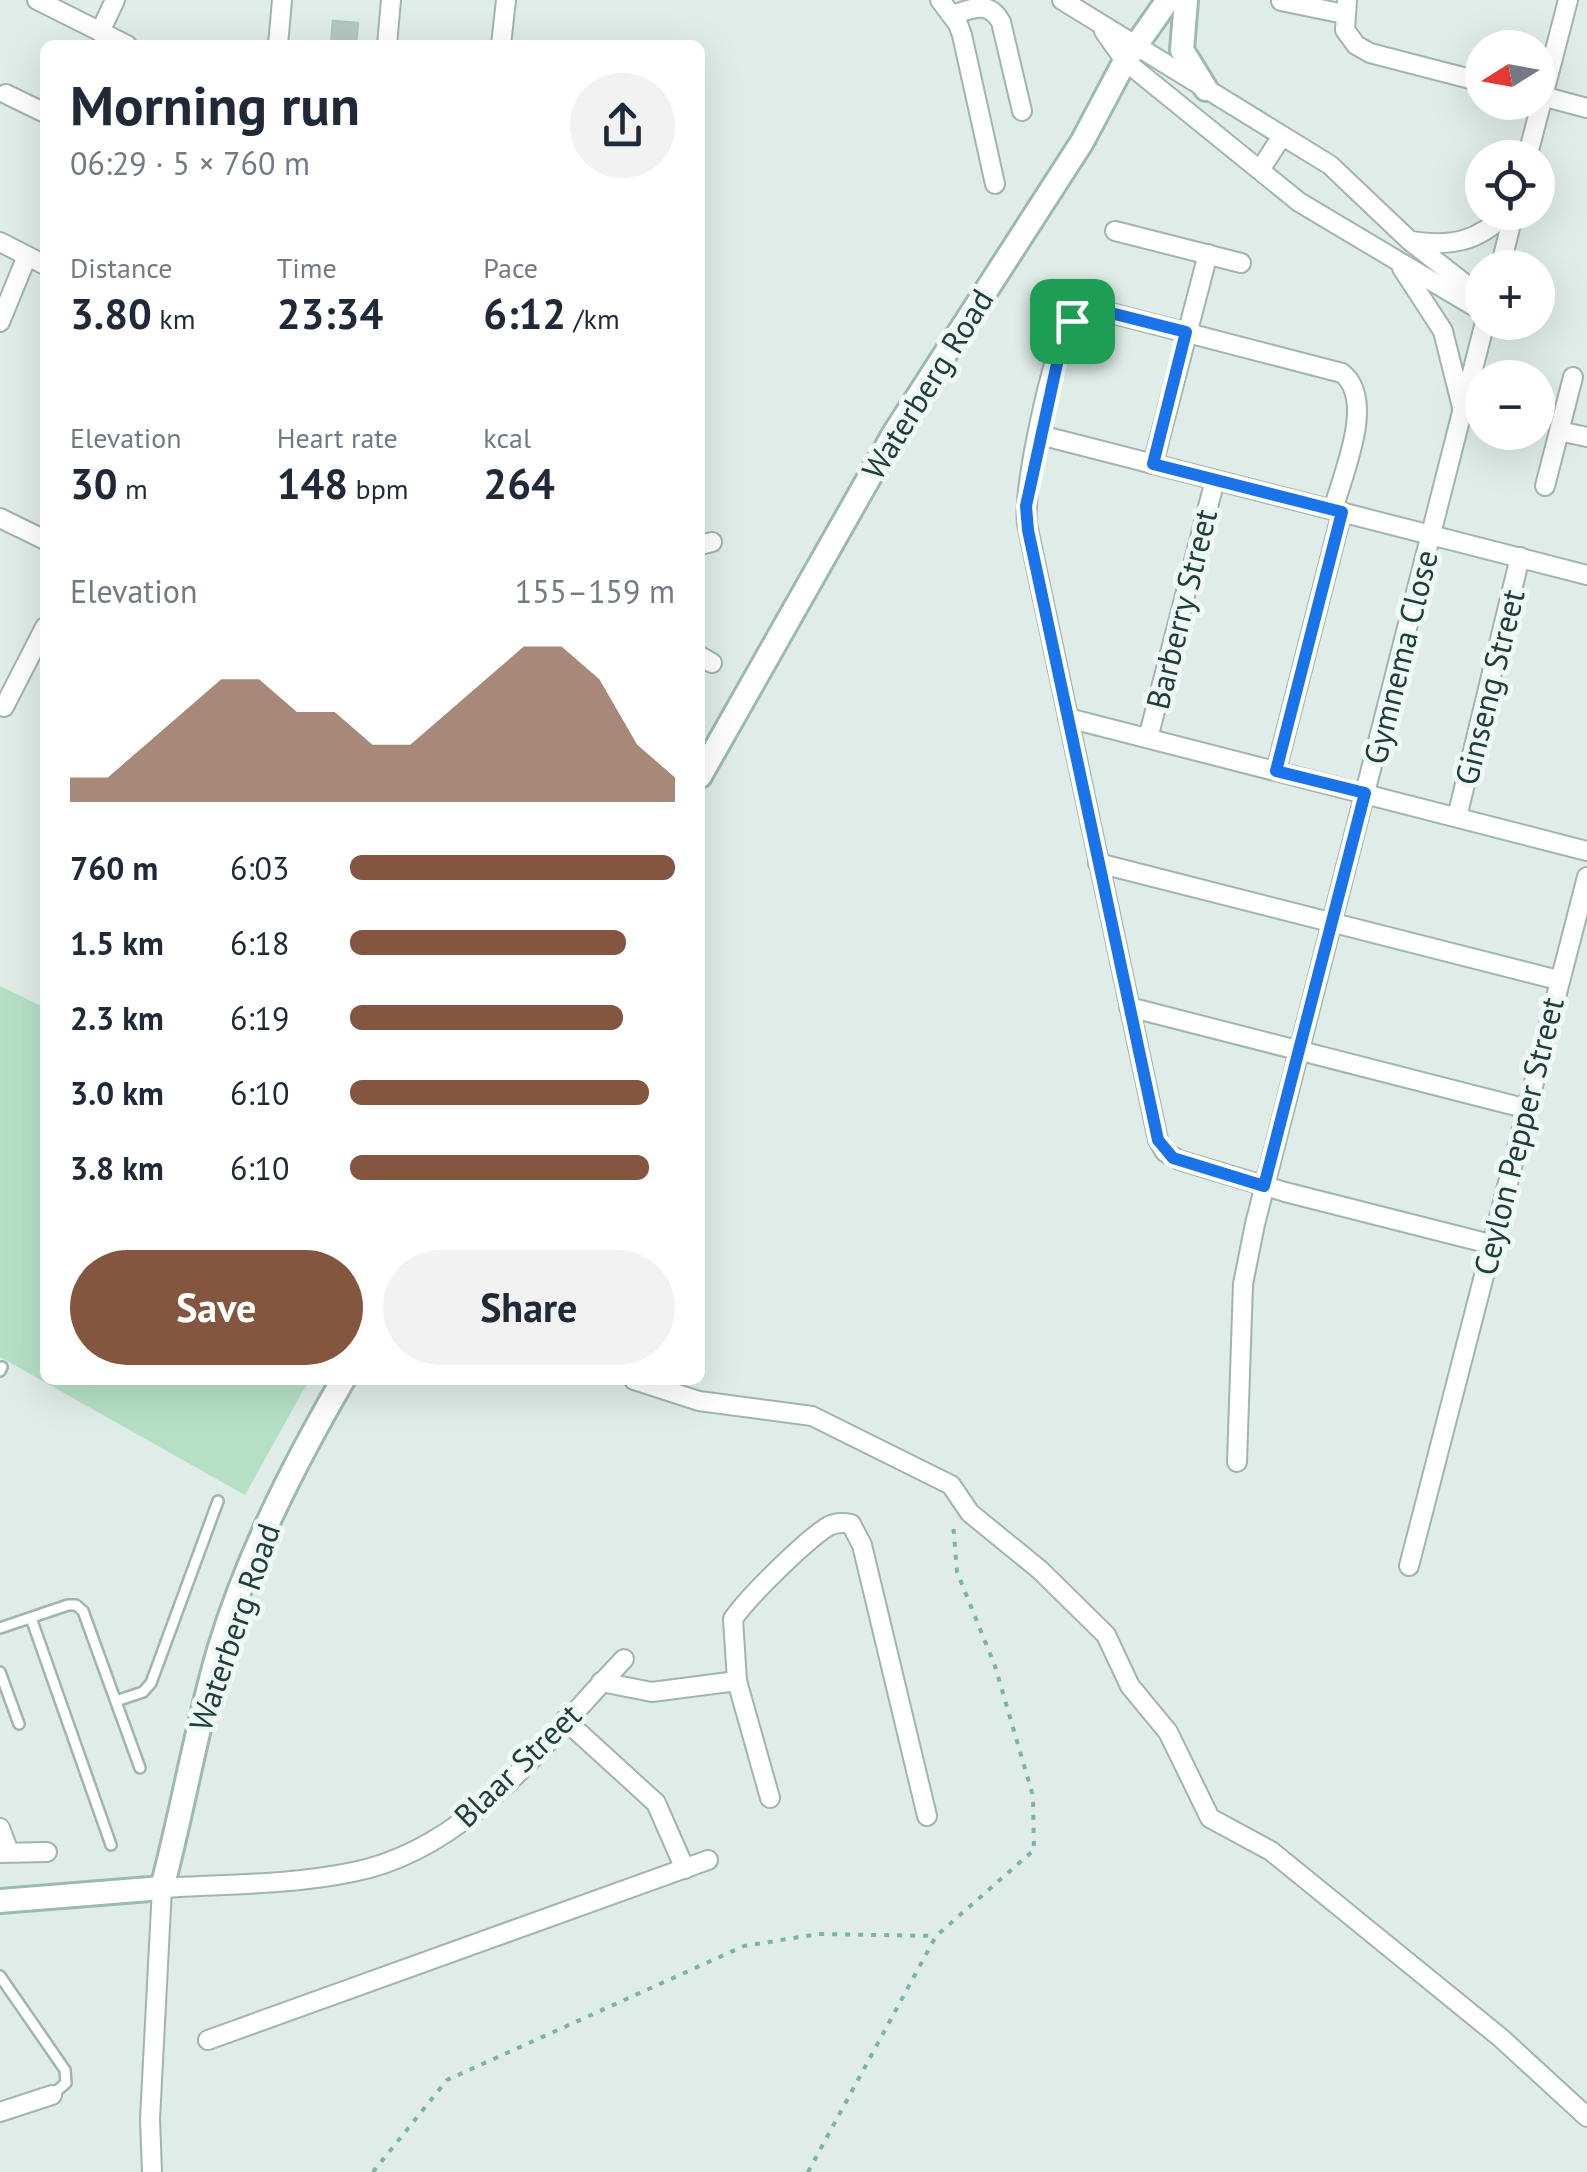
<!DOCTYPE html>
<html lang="en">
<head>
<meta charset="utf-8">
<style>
  :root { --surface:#fff; --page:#f2f2f3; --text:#1f2937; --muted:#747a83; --accent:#845640 }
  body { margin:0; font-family:"PT Sans",sans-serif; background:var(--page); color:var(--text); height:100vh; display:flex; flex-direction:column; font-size:38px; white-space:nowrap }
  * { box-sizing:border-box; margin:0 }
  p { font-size:32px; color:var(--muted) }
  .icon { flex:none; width:55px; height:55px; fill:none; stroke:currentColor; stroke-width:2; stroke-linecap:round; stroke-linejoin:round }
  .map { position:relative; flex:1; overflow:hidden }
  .drawer { position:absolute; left:40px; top:40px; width:665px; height:1345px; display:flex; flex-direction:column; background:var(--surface); border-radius:15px; box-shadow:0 10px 40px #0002 }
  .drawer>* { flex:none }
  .needle { width:65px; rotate:259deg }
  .controls { position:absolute; left:1465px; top:30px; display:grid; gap:20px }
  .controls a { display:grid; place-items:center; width:90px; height:90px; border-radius:50%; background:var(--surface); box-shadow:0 10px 40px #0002; font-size:50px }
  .pin { position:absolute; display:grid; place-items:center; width:85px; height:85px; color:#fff; margin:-42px; border-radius:20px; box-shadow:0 5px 15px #0006 }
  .round { display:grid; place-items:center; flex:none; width:105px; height:105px; border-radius:52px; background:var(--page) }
  .summary { display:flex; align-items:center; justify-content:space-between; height:170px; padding:0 30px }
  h1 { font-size:55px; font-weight:800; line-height:75px }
  .figures { display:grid; grid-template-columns:repeat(3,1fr); gap:15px; height:170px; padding:10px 30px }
  .figures div { display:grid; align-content:center }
  .figures b { font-size:42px; font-weight:800 }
  .figures small { font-size:28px; font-weight:400 }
  .figures p { font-size:28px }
  .chart { height:280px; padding:20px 30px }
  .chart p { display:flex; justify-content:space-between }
  .chart svg { width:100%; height:180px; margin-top:10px; fill:var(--accent); opacity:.7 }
  .button { display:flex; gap:20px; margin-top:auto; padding:20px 30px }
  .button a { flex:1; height:115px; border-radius:60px; background:var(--accent); color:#fff; font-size:40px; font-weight:800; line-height:115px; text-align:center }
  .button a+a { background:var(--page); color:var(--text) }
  ul { padding:0 30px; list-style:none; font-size:32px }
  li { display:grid; grid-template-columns:160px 120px 1fr; align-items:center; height:75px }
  li i { height:25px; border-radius:12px; background:var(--accent) }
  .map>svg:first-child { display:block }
  .green { fill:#b5e0c6 }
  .building { fill:#b4c7c1; stroke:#b1c6c0; stroke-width:2.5 }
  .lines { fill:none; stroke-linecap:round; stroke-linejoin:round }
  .lane-casing { stroke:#a1b4b0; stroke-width:14 }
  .street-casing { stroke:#a1b4b0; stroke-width:22 }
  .secondary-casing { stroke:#9cb9b2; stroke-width:28 }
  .path { stroke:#7cb3a9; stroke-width:4; stroke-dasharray:5 8; stroke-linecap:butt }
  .lane { stroke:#fff; stroke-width:9 }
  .street { stroke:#fff; stroke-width:18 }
  .secondary { stroke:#fff; stroke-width:22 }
  .route-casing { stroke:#fff; stroke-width:20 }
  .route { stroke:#1a73e8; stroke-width:12 }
  .labels { text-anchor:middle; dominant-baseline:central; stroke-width:10; stroke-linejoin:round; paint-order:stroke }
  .street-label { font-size:32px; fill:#1e3e39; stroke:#f0f8f5 }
</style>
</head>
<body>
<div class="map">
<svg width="1587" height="2172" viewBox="0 0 1587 2172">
  <rect width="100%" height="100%" fill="#dfece8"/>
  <path class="green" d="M0,986l45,22v372h264l-64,115 -245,-138z"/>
  <path class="building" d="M333,21l25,2 -2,22h-25z"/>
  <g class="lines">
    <defs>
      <g id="lane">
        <path d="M0,1371l2,-4"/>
        <path d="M31,1618l80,227"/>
        <path d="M0,1628l68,-23h8l7,6 57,157"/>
        <path d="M0,1672l19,52"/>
        <path d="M116,1701l27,-9 8,-9 67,-182"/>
        <path d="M0,1976l65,94 1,13 -14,12"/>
      </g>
      <g id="street">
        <path d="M37,0l90,45"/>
        <path d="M940,0l18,24 4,11 33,149"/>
        <path d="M1062,0l268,165 80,76 72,56"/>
        <path d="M1347,0l-2,30 11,15 14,8 112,29"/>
        <path d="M1281,1l63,13"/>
        <path d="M952,15c21,-7 37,-15 49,7l21,89"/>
        <path d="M1104,31l21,30 174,141 183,109"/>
        <path d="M100,32l15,-32"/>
        <path d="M278,45l4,-45"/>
        <path d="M387,45l4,-45"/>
        <path d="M501,45l5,-45"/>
        <path d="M6,94l39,19"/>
        <path d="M1538,95l49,13"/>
        <path d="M1527,158l41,-158"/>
        <path d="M1260,170l22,-34"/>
        <path d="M1115,231l126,32"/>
        <path d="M1411,241c39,6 68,1 96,-29"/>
        <path d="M0,242l45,23"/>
        <path d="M1402,268l41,63 19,76"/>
        <path d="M1500,268l14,-56"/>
        <path d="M0,322l27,-66"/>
        <path d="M1559,431l28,6"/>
        <path d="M1040,435l547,140"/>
        <path d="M1153,464l55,-210"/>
        <path d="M1545,486l28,-109"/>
        <path d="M1333,510c10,-37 43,-110 9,-137l-239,-62 -16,1 -18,13c-18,32 -46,162 -42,199l131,616 7,12 14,8 106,32 205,52"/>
        <path d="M0,518l45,22"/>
        <path d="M700,545l12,-3"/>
        <path d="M700,656l12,7"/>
        <path d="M4,707l41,-80"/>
        <path d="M1068,718l519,133"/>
        <path d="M1148,738l67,-258"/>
        <path d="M1276,771l66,-259"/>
        <path d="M1457,817l63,-260"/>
        <path d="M1098,863l460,117"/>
        <path d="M1129,1007l395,101"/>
        <path d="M634,1380l65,21 113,15 139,69 19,28 70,57 66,65 24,51 38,46 42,86 61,33 230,187 86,79"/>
        <path d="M1237,1462l6,-178 12,-60 230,-902"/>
        <path d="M1409,1566l178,-689"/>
        <path d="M601,1682l51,10 85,-11"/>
        <path d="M565,1720l91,83 29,66"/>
        <path d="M770,1798l-33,-117 -4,-62c15,-22 71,-77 94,-92 8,-5 15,-5 24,-3l11,21 65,271"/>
        <path d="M0,1828l9,24"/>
        <path d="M0,1853l47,-1"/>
        <path d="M208,2040l500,-180"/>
        <path d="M0,2112l52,-17"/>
        <path d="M152,2172l-2,-53 12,-231c63,-4 129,-3 191,-16 117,-23 193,-132 271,-213"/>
      </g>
      <g id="secondary">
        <path d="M1186,0l-4,50 24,39"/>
        <path d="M700,776l195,-344 187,-290 43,-81 43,-61"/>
        <path d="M0,1901l162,-13c21,-79 34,-159 57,-238 29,-95 74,-184 124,-270"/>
      </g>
    </defs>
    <use href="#lane" class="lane-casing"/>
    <use href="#street" class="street-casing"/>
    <use href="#secondary" class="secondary-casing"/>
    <g class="path">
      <path d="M373,2172l74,-92 297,-134 75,-12 117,2"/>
      <path d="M808,2172l128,-236 98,-86 -1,-54 -38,-130 -38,-94 -4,-50"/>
    </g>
    <use href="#lane" class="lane"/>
    <use href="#street" class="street"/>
    <use href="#secondary" class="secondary"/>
  </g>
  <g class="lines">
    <defs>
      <path id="route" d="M1103,311l83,21 -33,132 189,48 -66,259 89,22 -101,393 -91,-28 -15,-18 -130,-610 -2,-24 37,-170c8,-18 21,-25 40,-25z"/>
    </defs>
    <use href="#route" class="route-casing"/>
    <use href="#route" class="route"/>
  </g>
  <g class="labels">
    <g class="street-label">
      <text transform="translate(927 384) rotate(-58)">Waterberg Road</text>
      <text transform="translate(1181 609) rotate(-76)">Barberry Street</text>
      <text transform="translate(1400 657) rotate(-76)">Gymnema Close</text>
      <text transform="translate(1489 687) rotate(-76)">Ginseng Street</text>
      <text transform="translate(1518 1136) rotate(-76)">Ceylon Pepper Street</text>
      <text transform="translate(234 1627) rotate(-71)">Waterberg Road</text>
      <text transform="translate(517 1765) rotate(-44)">Blaar Street</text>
    </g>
  </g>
</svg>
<div class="controls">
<a><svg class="needle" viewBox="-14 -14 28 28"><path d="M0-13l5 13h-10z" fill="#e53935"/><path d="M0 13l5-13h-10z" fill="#747a83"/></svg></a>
<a><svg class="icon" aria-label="locate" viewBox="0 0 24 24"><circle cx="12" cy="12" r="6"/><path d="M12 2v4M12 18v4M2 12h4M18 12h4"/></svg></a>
<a>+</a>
<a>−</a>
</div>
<div class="pin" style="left:1072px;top:321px;background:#1e9e55"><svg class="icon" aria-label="arrive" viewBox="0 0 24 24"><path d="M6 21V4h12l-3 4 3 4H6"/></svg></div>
<section class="drawer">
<div class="summary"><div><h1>Morning run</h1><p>06:29 · 5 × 760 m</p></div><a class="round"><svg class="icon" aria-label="share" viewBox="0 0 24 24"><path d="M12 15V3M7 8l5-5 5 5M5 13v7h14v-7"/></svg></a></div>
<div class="figures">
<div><p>Distance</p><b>3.80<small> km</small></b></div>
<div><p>Time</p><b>23:34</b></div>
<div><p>Pace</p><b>6:12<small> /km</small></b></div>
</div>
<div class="figures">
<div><p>Elevation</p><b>30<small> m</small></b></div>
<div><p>Heart rate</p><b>148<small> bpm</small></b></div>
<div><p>kcal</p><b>264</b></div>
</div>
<div class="chart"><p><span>Elevation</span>155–159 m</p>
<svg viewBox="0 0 160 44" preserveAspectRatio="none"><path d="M0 44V38L10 38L20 30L30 22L40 14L50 14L60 22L70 22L80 30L90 30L100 22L110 14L120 6L130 6L140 14L150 30L160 38V44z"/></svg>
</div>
<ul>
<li><b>760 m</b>6:03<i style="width:100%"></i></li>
<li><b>1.5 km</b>6:18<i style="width:85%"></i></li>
<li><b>2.3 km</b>6:19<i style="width:84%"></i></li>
<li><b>3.0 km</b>6:10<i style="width:92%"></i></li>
<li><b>3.8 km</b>6:10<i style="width:92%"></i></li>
</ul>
<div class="button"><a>Save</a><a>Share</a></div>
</section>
</div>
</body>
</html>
